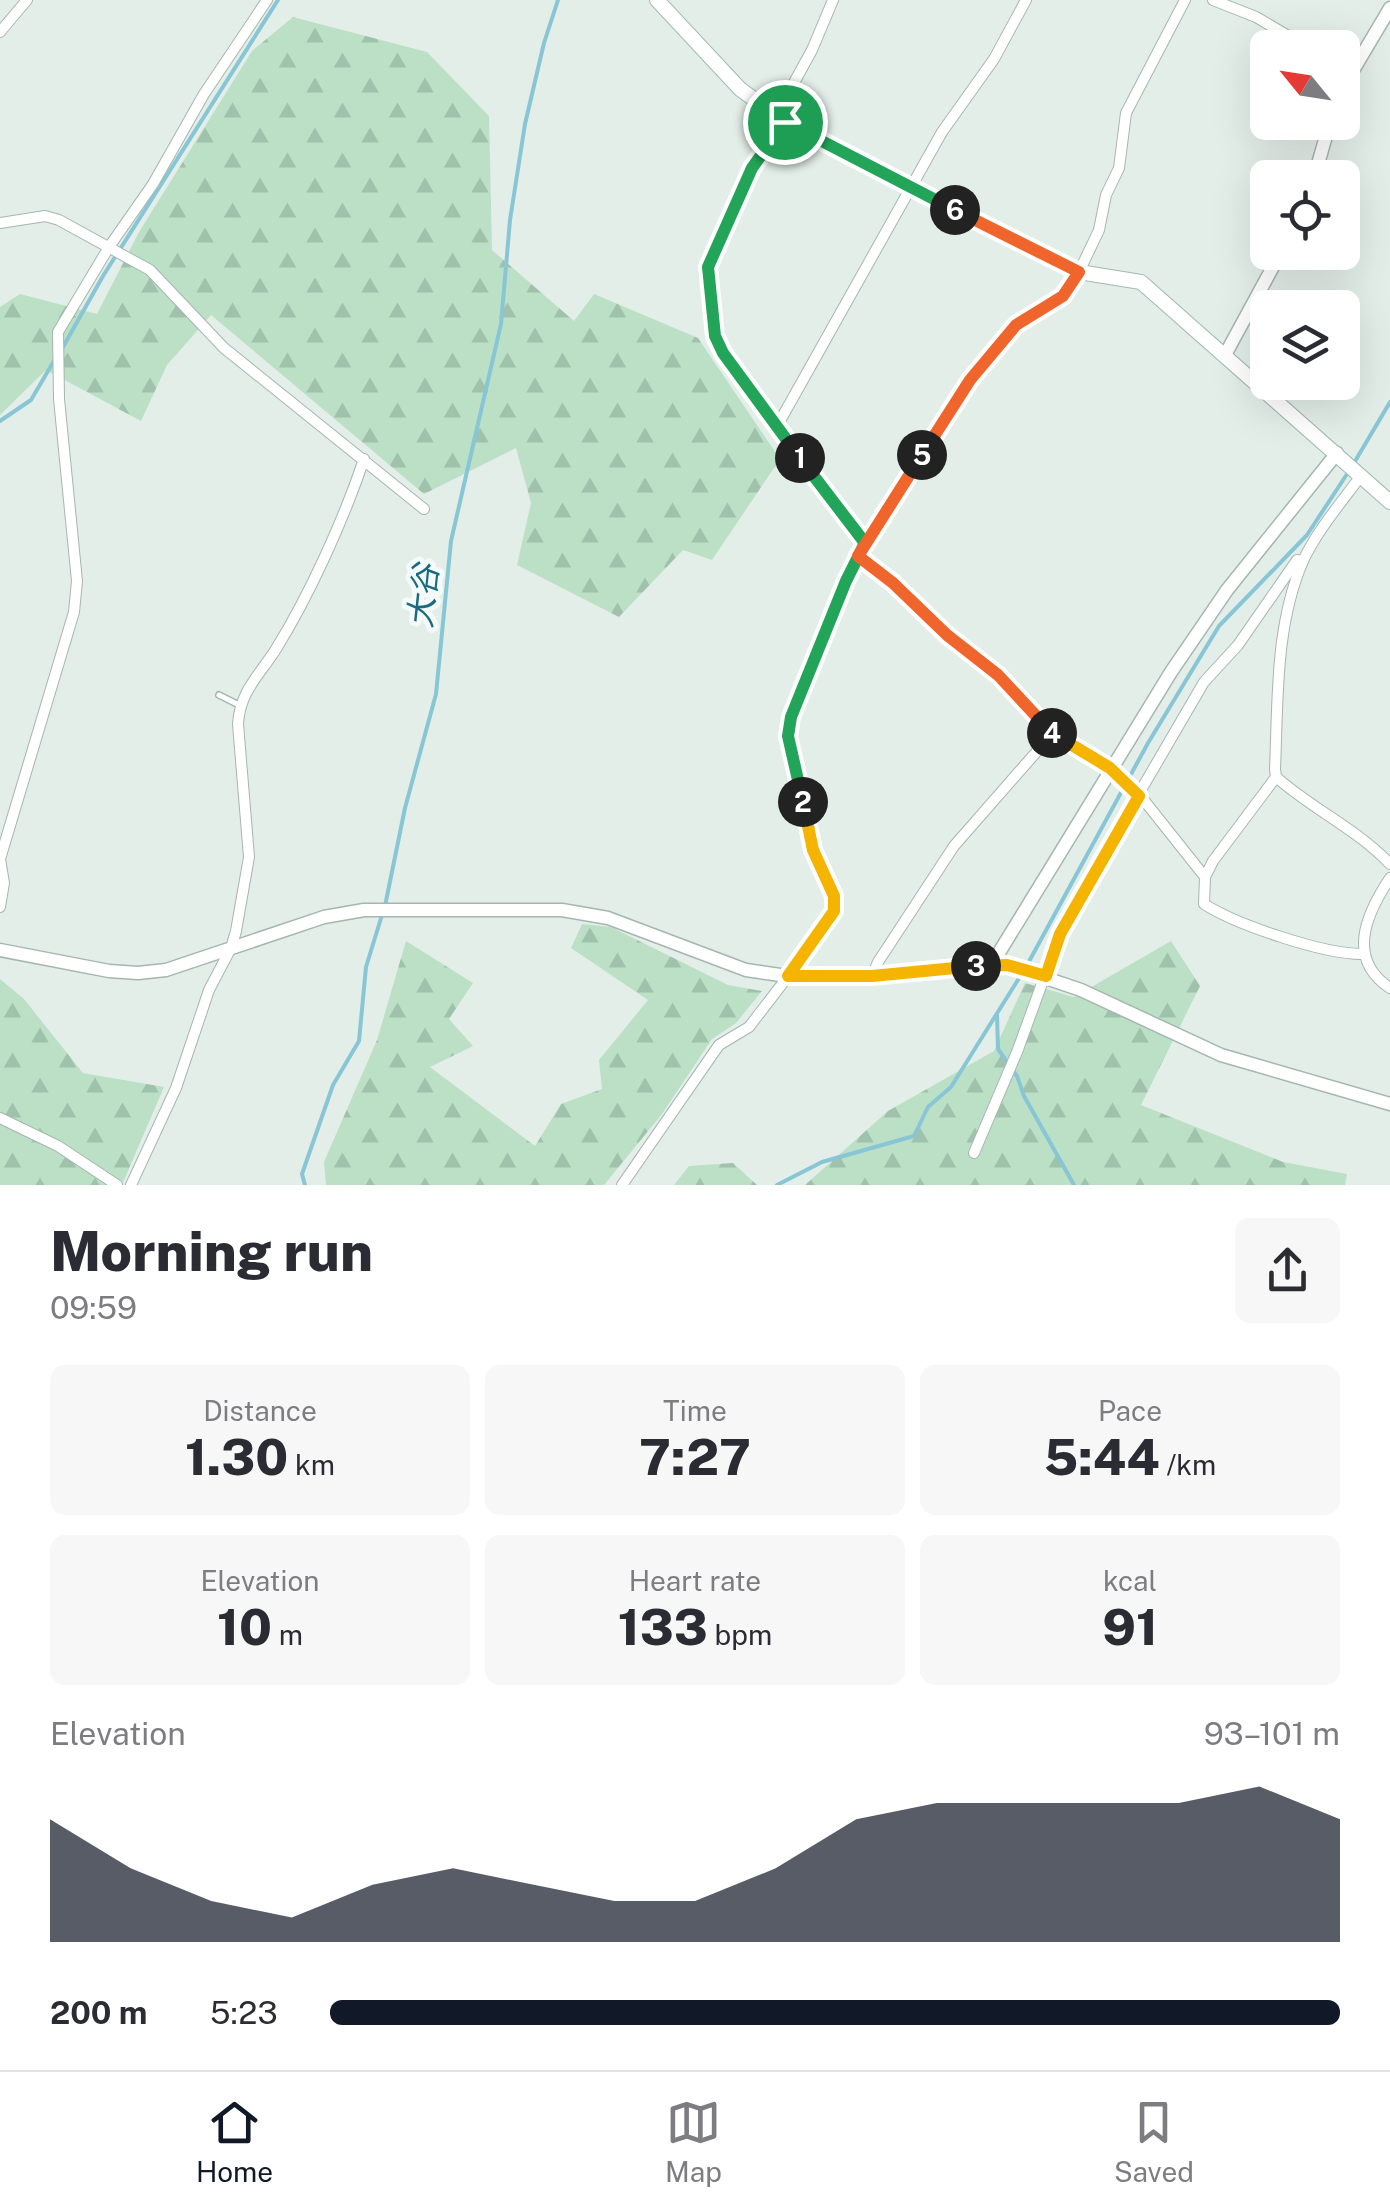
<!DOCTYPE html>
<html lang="en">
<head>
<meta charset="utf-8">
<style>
  :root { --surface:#fff; --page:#f7f7f7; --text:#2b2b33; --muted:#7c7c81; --line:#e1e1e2; --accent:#111827 }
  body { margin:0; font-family:"Public Sans","Noto Sans JP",sans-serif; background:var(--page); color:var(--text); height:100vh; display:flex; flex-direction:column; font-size:38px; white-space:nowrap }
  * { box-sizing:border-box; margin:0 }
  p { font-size:32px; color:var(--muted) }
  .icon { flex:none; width:55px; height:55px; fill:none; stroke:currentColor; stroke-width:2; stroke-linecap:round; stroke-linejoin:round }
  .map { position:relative; height:1185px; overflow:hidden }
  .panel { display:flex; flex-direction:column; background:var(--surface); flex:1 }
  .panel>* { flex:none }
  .needle { width:65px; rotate:300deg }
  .tools { position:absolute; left:1250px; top:30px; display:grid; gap:20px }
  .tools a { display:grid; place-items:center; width:110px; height:110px; border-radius:15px; background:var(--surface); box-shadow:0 10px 40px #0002; font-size:50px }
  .pin { position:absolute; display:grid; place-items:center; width:85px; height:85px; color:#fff; margin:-42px; border:5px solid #fff; border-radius:50%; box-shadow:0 2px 10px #0007 }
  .km { position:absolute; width:50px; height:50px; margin:-25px; border-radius:50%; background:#222; color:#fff; font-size:28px; line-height:50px; text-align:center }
  .round { display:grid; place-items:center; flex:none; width:105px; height:105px; border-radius:15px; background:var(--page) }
  .head { display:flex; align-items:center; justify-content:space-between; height:170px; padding:0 50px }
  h1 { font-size:55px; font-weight:800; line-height:75px }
  .metrics { display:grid; grid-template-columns:repeat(3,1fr); gap:15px; height:170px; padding:10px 50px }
  .metrics div { display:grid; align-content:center; border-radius:15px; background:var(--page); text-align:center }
  .metrics b { font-size:50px; font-weight:800 }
  .metrics small { font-size:28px; font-weight:400 }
  .metrics p { font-size:28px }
  .chart { height:280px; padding:20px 50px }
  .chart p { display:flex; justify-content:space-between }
  .chart svg { width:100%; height:180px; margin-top:10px; fill:var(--accent); opacity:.7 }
  ul { padding:0 50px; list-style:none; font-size:32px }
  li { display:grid; grid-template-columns:160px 120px 1fr; align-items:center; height:75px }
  li i { height:25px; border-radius:12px; background:var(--accent) }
  .tabs { display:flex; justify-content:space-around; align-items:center; height:140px; border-top:2px solid var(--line); background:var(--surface); font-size:28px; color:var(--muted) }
  .tabs a { display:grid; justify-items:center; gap:5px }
  .tabs .current { color:var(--accent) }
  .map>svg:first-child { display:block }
  .forest { fill:url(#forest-firs) }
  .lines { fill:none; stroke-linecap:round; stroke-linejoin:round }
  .stream { stroke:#88c6d5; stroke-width:4 }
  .service-casing { stroke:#a5b6b1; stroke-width:8 }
  .minor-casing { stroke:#a5b6b1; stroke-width:12 }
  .tertiary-casing { stroke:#a5b6b1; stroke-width:15 }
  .secondary-casing { stroke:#a1bab2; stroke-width:16 }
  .service { stroke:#fff; stroke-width:5 }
  .minor { stroke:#fff; stroke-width:10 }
  .tertiary { stroke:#fff; stroke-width:12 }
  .secondary { stroke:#fff; stroke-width:14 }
  .split-1-casing { stroke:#fff; stroke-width:20 }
  .split-2-casing { stroke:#fff; stroke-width:20 }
  .split-3-casing { stroke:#fff; stroke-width:20 }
  .split-4-casing { stroke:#fff; stroke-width:20 }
  .split-5-casing { stroke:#fff; stroke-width:20 }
  .split-6-casing { stroke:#fff; stroke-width:20 }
  .split-7-casing { stroke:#fff; stroke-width:20 }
  .split-1 { stroke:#22a559; stroke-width:12 }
  .split-2 { stroke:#22a559; stroke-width:12 }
  .split-3 { stroke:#f5b400; stroke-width:12 }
  .split-4 { stroke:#f5b400; stroke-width:12 }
  .split-5 { stroke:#f0652b; stroke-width:12 }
  .split-6 { stroke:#f0652b; stroke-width:12 }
  .split-7 { stroke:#22a559; stroke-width:12 }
  .labels { text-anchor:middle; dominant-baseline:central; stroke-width:10; stroke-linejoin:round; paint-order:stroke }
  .water-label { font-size:32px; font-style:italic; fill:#186a80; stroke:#f4faf7 }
</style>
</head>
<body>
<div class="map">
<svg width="1390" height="1185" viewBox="0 0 1390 1185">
  <defs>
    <pattern id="forest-firs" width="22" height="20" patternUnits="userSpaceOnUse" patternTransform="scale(2.5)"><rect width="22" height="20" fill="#bbe0c6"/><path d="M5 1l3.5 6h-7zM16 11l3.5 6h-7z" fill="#a0c1ab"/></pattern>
  </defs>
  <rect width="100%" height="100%" fill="#e3eee9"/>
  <g class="forest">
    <path d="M293,17l134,35 62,64 3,134 82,71 20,-27 104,44 82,121 -68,101 -29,-10 -64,67 -102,-52 14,-62 -15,-55 -92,46 -213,-179 -44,50 -26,56 -95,-51 -46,45v-108l20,-13 77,20 42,-82 113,-181z"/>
    <path d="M582,924l29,3 117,58 34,6 -26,32 -24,16 -50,75 -58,71h-278l-2,-23 53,-122 29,-99 67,42 -24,36 24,27 -43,21 105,79 26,-42 41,-15 -3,-29 49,-60 -77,-52z"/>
    <path d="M1171,941l29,45 -59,119 142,57 64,12 -2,11h-540l83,-74 106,-60 31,-68 49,14z"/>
    <path d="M0,979l24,20 59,74 81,14 -42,98h-122z"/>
    <path d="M733,1163l24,22h-83l15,-19z"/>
  </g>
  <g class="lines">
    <g class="stream">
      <path d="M63,347l40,-71 175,-276"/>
      <path d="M0,421l31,-21 24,-41"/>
      <path d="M1354,463l36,-61"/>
      <path d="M385,906l20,-98 31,-114 15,-153 50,-217 9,-104 15,-96 19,-81 14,-43"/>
      <path d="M1026,967l122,-224 71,-117 88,-91 42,-64"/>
      <path d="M997,1015l1,34 19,27 7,20 50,89"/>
      <path d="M305,1185l-3,-11 31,-89 26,-44 7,-74 16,-52"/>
      <path d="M777,1185l45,-23 92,-26 14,-29 23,-20 70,-112"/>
    </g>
    <defs>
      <path id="service" d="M219,695l20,10"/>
      <g id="minor">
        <path d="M833,0l-21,50 -27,49v23l-33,46 -44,99 7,69 8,17 142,190"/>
        <path d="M1213,0l43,17 53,31"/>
        <path d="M0,32l27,-32"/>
        <path d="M0,223l45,-7 14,4 91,50 74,78 200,161"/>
        <path d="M776,428l166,-296 52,-73 32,-59"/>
        <path d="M1360,477c-20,27 -43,54 -57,84 -28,65 -25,139 -28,208l1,8c36,32 81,52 114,87"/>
        <path d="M858,556l35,27 54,52 51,40 55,58"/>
        <path d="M1276,777l-63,84 -8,16 -1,27c33,21 119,50 158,50"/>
        <path d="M1390,878c-24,36 -44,81 0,110"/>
        <path d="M0,907l4,-24 -4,-24 74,-247 3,-31 -18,-182 -1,-67 51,-85 44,-63 51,-90 63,-94"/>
        <path d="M872,976l6,-14 76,-116 99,-113 57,35 25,21 70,88"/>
        <path d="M0,1118l58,28 59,39"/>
        <path d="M974,1153l43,-101 43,-118 39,-72 105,-180 34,-37 59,-85 6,1"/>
        <path d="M131,1185l45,-97 33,-98 22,-42 5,-17 13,-74 -11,-133c2,-33 21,-48 38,-75 33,-53 68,-130 88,-190"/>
        <path d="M622,1185l97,-140 30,-18 70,-91 15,-25v-15l-21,-47 -25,-113 3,-19 67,-161 79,-126 33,-50 46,-55 47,-29 16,-24 20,-42 7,-35 13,-27 7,-55 59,-113"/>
      </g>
      <g id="tertiary">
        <path d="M1342,89l48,-81"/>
        <path d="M1314,178l16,-56"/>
        <path d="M1225,355l56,-103"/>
        <path d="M0,950l109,21 29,2 28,-3 158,-53 40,-7h198l46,8 138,52 41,6h85l78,-9 57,-2 74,25 140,65 169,49"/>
        <path d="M995,965l5,-14 171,-279 56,-82 110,-137"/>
      </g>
      <path id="secondary" d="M657,0l83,89 45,33 294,150 62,10 249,220"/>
    </defs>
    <use href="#service" class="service-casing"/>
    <use href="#minor" class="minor-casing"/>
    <use href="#tertiary" class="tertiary-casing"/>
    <use href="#secondary" class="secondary-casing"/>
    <use href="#service" class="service"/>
    <use href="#minor" class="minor"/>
    <use href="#tertiary" class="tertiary"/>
    <use href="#secondary" class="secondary"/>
  </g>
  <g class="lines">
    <defs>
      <path id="split-1" d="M785,122l-33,46 -44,99 7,69 8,17 77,105"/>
      <path id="split-2" d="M800,458l65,85 -19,38 -55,136 -3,19 15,66"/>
      <path id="split-3" d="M803,802l10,48 21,46v15l-46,65h84l104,-10"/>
      <path id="split-4" d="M976,966l31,-1 39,11 14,-42 79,-138 -29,-28 -58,-35"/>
      <path id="split-5" d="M922,455l-64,101 35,27 54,52 51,40 54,58"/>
      <path id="split-6" d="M922,455l48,-75 46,-55 47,-29 16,-24 -124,-62"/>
      <path id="split-7" d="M785,122l170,88"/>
    </defs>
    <use href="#split-1" class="split-1-casing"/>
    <use href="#split-2" class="split-2-casing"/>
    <use href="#split-3" class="split-3-casing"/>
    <use href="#split-4" class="split-4-casing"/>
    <use href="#split-5" class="split-5-casing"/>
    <use href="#split-6" class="split-6-casing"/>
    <use href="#split-7" class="split-7-casing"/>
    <use href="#split-1" class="split-1"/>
    <use href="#split-2" class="split-2"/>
    <use href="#split-3" class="split-3"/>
    <use href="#split-4" class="split-4"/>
    <use href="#split-5" class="split-5"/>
    <use href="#split-6" class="split-6"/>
    <use href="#split-7" class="split-7"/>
  </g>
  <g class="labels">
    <g class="water-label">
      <text transform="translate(423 596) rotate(-84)">大谷</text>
    </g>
  </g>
</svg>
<div class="tools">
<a><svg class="needle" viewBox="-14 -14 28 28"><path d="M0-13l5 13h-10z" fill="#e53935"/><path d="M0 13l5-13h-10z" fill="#7c7c81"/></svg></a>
<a><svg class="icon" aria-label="locate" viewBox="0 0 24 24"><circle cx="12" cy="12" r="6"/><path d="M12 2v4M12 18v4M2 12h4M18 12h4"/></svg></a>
<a><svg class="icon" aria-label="layers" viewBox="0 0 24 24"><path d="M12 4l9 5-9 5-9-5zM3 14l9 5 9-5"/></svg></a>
</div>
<div class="pin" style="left:785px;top:122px;background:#1e9e55"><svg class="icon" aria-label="arrive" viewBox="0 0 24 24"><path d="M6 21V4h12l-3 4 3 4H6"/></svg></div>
<b class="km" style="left:800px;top:458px">1</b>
<b class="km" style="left:803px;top:802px">2</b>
<b class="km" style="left:976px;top:966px">3</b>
<b class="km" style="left:1052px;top:733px">4</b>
<b class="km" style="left:922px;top:455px">5</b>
<b class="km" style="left:955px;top:210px">6</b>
</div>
<section class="panel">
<div class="head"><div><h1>Morning run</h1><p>09:59</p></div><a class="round"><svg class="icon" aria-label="share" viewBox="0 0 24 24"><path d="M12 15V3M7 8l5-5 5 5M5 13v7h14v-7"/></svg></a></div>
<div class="metrics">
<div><p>Distance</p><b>1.30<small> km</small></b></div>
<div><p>Time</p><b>7:27</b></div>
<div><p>Pace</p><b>5:44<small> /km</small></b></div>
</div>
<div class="metrics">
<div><p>Elevation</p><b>10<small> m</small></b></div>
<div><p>Heart rate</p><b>133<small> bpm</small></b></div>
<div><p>kcal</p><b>91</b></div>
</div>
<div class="chart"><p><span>Elevation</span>93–101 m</p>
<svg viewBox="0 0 160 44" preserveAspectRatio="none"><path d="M0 44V14L10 26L20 34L30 38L40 30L50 26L60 30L70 34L80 34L90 26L100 14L110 10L120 10L130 10L140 10L150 6L160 14V44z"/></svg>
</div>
<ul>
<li><b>200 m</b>5:23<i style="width:100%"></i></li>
</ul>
</section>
<nav class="tabs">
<a class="current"><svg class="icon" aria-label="home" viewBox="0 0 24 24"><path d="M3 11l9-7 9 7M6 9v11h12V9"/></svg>Home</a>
<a><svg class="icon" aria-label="map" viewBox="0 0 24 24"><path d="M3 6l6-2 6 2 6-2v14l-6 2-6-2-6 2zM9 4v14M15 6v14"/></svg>Map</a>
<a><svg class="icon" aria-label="saved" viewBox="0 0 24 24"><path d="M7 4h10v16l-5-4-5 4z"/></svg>Saved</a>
</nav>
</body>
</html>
